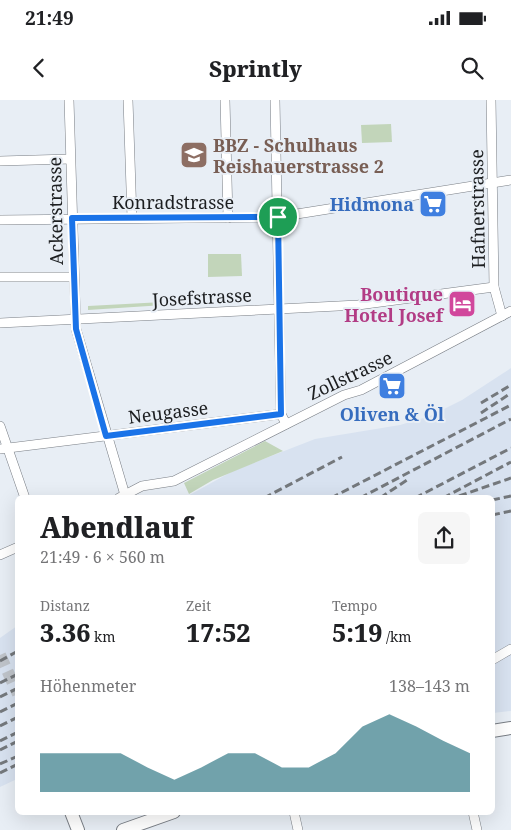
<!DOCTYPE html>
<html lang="de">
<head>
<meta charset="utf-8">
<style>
  :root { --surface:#fff; --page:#f6f6f6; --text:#202124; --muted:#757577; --accent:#367b88 }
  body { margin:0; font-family:"Noto Serif",serif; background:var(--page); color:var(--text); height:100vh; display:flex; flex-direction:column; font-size:19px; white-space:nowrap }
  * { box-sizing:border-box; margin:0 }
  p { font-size:16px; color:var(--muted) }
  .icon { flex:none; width:28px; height:28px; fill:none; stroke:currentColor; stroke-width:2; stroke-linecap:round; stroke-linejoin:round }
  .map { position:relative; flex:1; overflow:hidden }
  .side { position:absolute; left:15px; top:395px; width:480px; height:320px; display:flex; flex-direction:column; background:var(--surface); border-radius:8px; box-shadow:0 5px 20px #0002 }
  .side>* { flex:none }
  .pin { position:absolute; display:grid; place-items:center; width:42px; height:42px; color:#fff; margin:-21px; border:2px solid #fff; border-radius:50%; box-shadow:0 1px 5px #0007 }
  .round { display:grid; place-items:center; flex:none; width:52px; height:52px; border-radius:8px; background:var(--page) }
  .summary { display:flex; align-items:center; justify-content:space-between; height:85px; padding:0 25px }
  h1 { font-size:28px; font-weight:800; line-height:38px }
  .figures { display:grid; grid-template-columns:repeat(3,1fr); gap:8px; height:85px; padding:5px 25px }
  .figures div { display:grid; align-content:center }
  .figures b { font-size:25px; font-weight:800 }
  .figures small { font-size:14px; font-weight:400 }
  .figures p { font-size:14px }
  .chart { height:140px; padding:10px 25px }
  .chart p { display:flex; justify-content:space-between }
  .chart svg { width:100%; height:90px; margin-top:5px; fill:var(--accent); opacity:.7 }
  .status { display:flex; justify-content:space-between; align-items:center; height:35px; padding:0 25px; background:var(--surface); direction:ltr }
  .status svg { height:14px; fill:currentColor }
  header { display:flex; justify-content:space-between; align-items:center; height:65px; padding:0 25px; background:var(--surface); font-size:22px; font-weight:800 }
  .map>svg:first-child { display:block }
  .built { fill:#d8e2f0 }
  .green { fill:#c2d5ba }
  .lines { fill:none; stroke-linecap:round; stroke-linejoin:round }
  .secondary-tunnel { stroke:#bfc4ca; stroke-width:12; stroke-dasharray:12 6; stroke-linecap:butt }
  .street-casing { stroke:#797e85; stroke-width:10 }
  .secondary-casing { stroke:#797e85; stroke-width:14 }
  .street { stroke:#fff; stroke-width:9 }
  .secondary { stroke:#fff; stroke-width:12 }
  .rail { stroke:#74787c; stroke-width:3; stroke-dasharray:8 4; stroke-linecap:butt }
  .route-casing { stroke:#fff; stroke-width:10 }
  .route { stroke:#1a73e8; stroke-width:6 }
  .labels { text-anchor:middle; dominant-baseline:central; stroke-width:4; stroke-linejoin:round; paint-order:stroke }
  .education-label { font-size:18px; font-weight:bold; fill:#785e54; stroke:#e8eef5; text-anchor:start }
  .street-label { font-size:18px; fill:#1c1e20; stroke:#e8eef5 }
  .shop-label { font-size:18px; font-weight:bold; fill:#366cbe; stroke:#e8eef5; text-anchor:end }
  .hotel-label { font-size:18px; font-weight:bold; fill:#b23c85; stroke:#e8eef5; text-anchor:end }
</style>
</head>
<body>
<div class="status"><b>21:49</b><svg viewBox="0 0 49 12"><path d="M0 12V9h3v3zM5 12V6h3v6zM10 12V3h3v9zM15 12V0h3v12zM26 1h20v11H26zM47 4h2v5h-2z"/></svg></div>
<header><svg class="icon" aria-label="back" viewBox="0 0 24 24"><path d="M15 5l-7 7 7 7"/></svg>Sprintly<svg class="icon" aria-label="search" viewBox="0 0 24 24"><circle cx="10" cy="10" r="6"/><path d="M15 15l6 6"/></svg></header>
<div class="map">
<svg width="511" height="730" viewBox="0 0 511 730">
  <rect width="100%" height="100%" fill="#e8eef5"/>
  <g class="built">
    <path d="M511,268v343l-18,2 -1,-215h-308l49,-27 82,-32 85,-14 30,-9 32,-16z"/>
    <path d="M17,526v153l-17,8v-149z"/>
  </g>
  <g class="green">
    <path d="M391,24l1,18 -30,1 -1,-18z"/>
    <path d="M208,154h33l1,22 -34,1z"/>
    <path d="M163,202l1,3 -76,5v-4z"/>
    <path d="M265,341l18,10 -70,29 -24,14 -5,-11z"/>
  </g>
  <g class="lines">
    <path class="secondary-tunnel" d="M0,555l18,39"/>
    <defs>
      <g id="street">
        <path d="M69,0l7,229 49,166"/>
        <path d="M128,0l4,118"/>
        <path d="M225,0l3,118"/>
        <path d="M275,0l6,314 5,10"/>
        <path d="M491,0l3,187 8,29"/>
        <path d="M0,61l70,-2"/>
        <path d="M0,120l278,-3 233,-37"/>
        <path d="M0,177h73"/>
        <path d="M0,223l358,-18 136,-18"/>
        <path d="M0,326l25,72"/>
        <path d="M0,349l281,-35"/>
        <path d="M119,398l23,-12 32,-5 170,-86 17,-5 150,-79"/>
        <path d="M0,455l18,-8"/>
        <path d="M492,560l19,-11"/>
        <path d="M294,712l4,18"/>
        <path d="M473,712l4,18"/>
      </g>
      <g id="secondary">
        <path d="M492,631l19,-3"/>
        <path d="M71,712l7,18"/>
        <path d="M123,730l51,-18"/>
      </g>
    </defs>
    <use href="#street" class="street-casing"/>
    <use href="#secondary" class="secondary-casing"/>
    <use href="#street" class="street"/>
    <use href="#secondary" class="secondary"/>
    <g class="rail">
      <path d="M481,303l30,-18"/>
      <path d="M481,313l30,-20"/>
      <path d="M459,396l52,-18"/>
      <path d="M264,398l78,-41"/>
      <path d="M331,398l180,-93"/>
      <path d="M360,398l151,-79"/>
      <path d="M380,398l27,-18"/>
      <path d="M415,398l96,-50"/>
      <path d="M443,398l68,-36"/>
      <path d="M492,400l19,-4"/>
      <path d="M492,415l19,-4"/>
      <path d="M0,561l18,-10"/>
      <path d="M0,583l18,-9"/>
      <path d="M0,597l18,-9"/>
      <path d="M0,612l18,-9"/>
      <path d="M0,626l18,-9"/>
      <path d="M0,641l18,-9"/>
      <path d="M0,650l18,-9"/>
      <path d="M0,664l18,-8"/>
      <path d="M0,673l18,-9"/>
    </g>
  </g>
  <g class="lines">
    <defs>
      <path id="route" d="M278,117l3,197 -175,22 -30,-107 -4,-111z"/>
    </defs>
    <use href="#route" class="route-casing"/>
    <use href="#route" class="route"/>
  </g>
  <defs>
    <symbol id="university-square" viewBox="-11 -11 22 22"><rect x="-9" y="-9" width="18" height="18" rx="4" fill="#8d6e63" stroke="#e8eef5"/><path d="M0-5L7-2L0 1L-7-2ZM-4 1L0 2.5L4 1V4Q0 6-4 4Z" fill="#fff"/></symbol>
    <symbol id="supermarket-square" viewBox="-11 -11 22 22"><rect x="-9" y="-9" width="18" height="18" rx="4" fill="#3f7fe0" stroke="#e8eef5"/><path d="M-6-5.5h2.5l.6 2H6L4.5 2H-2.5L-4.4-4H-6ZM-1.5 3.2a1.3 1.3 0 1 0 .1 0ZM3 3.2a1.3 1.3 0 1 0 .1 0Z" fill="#fff"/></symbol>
    <symbol id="hotel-square" viewBox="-11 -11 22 22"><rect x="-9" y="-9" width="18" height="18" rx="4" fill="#d1479c" stroke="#e8eef5"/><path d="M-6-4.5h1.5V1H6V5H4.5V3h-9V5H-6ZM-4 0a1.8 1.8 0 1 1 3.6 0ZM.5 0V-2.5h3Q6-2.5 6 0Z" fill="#fff"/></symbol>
  </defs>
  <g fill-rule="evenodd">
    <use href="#university-square" x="178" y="39" width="32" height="32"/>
    <use href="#supermarket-square" x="417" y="88" width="32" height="32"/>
    <use href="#hotel-square" x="446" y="188" width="32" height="32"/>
    <use href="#supermarket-square" x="376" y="270" width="32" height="32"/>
  </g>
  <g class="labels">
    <g class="education-label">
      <text x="213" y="45">BBZ - Schulhaus<tspan x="213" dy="21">Reishauerstrasse 2</tspan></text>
    </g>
    <g class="street-label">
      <text x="173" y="102">Konradstrasse</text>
      <text transform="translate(477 109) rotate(-91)">Hafnerstrasse</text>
      <text transform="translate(55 111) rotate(-91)">Ackerstrasse</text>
      <text transform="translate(202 197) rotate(-3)">Josefstrasse</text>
      <text transform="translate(350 275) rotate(-25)">Zollstrasse</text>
      <text transform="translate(168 312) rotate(-7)">Neugasse</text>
    </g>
    <g class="shop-label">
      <text x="414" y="104">Hidmona</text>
      <text x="392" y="314" text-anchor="middle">Oliven &amp; Öl</text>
    </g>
    <g class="hotel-label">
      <text x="443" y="194">Boutique<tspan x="443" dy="21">Hotel Josef</tspan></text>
    </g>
  </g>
</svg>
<div class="pin" style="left:278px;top:117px;background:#1e9e55"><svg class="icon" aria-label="arrive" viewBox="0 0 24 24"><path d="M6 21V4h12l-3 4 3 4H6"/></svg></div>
<section class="side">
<div class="summary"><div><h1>Abendlauf</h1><p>21:49 · 6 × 560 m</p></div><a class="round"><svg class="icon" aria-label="share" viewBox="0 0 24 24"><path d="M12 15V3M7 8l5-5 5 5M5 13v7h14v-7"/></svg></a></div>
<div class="figures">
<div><p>Distanz</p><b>3.36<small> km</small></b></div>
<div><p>Zeit</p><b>17:52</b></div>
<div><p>Tempo</p><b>5:19<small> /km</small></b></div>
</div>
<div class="chart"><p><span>Höhenmeter</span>138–143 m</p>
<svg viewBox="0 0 160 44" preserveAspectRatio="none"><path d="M0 44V25L10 25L20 25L30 25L40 32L50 38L60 32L70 25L80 25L90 32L100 32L110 25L120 12L130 6L140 12L150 19L160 25V44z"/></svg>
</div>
</section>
</div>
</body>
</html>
